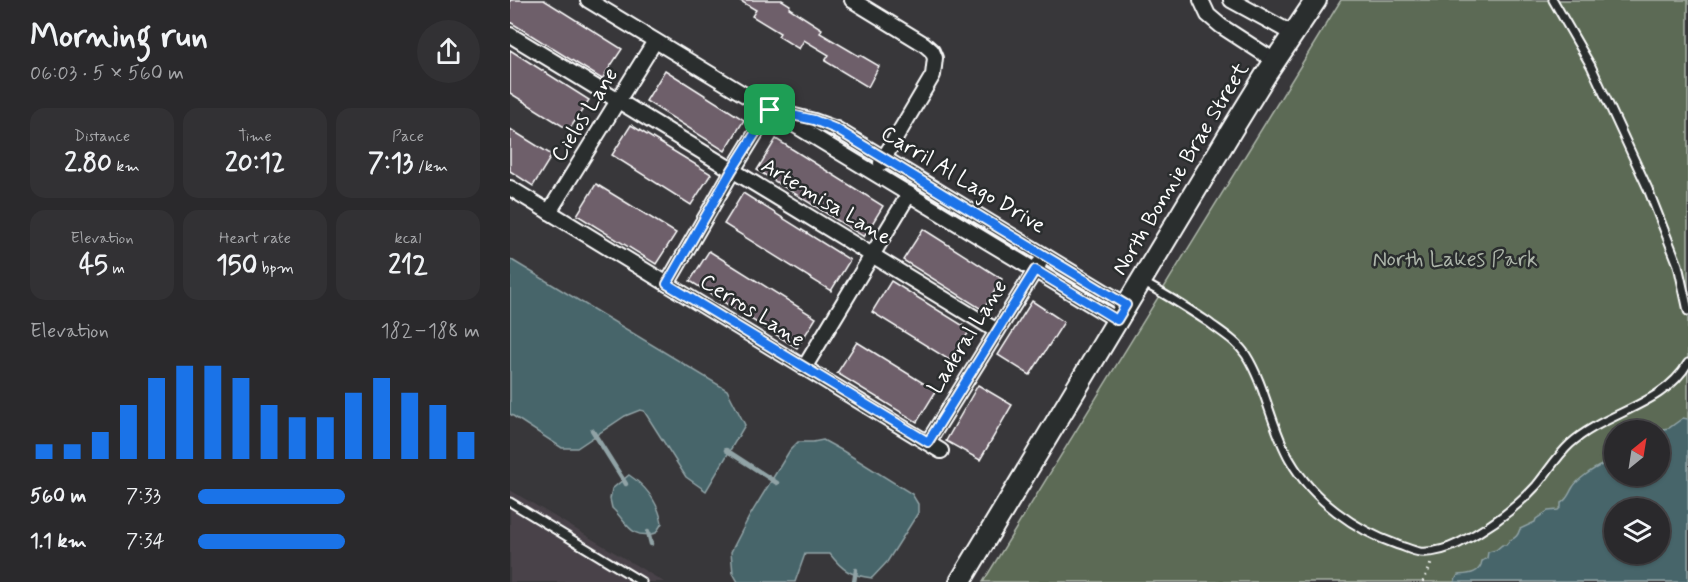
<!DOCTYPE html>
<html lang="en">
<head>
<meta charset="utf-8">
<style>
  :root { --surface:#2a292c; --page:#323134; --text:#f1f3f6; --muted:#a5a6a9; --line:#464548; --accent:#1a73e8 }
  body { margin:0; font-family:Mynerve,sans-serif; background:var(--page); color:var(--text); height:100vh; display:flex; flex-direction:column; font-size:22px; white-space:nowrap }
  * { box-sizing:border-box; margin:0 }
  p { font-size:20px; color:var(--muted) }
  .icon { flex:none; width:33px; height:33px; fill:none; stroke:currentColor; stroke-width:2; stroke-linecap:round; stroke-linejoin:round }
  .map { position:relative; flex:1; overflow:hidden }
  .details { display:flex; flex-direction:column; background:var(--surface); width:510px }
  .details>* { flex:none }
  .needle { width:39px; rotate:30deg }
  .controls { position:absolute; left:1094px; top:420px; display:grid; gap:12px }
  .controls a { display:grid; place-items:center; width:66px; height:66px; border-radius:50%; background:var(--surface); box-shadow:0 2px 4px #0004,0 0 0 2px var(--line); font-size:30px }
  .pin { position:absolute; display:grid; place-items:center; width:51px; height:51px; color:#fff; margin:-26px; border-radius:12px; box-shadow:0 3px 9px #0006 }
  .round { display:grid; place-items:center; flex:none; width:63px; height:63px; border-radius:32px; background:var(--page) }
  .overview { display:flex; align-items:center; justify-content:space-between; height:102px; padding:0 30px }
  h1 { font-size:33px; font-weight:700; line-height:45px }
  .stats { display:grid; grid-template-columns:repeat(3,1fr); gap:9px; height:102px; padding:6px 30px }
  .stats div { display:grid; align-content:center; border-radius:15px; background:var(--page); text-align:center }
  .stats b { font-size:26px; font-weight:700 }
  .stats small { font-size:16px; font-weight:400 }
  .stats p { font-size:16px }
  .chart { height:168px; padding:12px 30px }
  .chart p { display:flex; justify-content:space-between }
  .chart svg { width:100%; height:108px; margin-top:6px; stroke:var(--accent); stroke-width:6 }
  ul { padding:0 30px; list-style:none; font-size:20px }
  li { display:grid; grid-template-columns:96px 72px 1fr; align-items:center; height:45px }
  li i { height:15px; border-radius:8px; background:var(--accent) }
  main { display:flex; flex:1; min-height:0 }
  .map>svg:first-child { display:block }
  .built { fill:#484348 }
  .green { fill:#5b6b54; stroke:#adb5aa; stroke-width:1.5; fill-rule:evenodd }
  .water { fill:#47656b; stroke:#91a3a6; stroke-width:1.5; fill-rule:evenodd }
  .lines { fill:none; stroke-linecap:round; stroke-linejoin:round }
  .stream { stroke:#91a3a6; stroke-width:4.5 }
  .building { fill:#6e5e6a; stroke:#fff; stroke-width:1.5 }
  .service-casing { stroke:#fff; stroke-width:11 }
  .minor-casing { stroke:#fff; stroke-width:18 }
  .secondary-casing { stroke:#fff; stroke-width:24 }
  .path { stroke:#fff; stroke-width:3; stroke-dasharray:1.5 4.5; stroke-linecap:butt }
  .service { stroke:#2a2d2e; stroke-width:7 }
  .minor { stroke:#2a2d2e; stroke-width:14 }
  .secondary { stroke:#2a2d2e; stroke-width:20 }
  .route-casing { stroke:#fff; stroke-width:12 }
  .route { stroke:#1a73e8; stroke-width:8 }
  .labels { text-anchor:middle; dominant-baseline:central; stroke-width:5; stroke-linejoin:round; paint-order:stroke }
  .street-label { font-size:22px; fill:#fff; stroke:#2a2d2e }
  .park-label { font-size:22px; fill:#adb5aa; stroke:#2a2d2e }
</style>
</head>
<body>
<main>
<section class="details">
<div class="overview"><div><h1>Morning run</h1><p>06:03 · 5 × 560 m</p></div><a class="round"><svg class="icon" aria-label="share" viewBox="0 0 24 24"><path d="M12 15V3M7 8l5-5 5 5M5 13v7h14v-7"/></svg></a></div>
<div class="stats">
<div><p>Distance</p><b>2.80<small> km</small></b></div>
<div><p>Time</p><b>20:12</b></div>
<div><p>Pace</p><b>7:13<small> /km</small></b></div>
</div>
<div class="stats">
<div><p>Elevation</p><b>45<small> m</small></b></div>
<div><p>Heart rate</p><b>150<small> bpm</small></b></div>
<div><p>kcal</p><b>212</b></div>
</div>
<div class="chart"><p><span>Elevation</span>182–188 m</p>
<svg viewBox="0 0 160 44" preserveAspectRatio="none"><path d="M5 44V38M15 44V38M25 44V33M35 44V22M45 44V11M55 44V6M65 44V6M75 44V11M85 44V22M95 44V27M105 44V27M115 44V17M125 44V11M135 44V17M145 44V22M155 44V33"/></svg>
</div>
<ul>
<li><b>560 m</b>7:33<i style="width:52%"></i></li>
<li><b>1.1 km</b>7:34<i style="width:52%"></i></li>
</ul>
</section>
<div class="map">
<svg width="1178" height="582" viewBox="0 0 1178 582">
  <rect width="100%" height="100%" fill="#38373a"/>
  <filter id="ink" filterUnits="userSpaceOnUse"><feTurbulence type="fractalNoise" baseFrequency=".0167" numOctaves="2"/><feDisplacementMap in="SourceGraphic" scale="12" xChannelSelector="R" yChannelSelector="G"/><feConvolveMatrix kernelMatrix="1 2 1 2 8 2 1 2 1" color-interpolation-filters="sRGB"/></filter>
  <g filter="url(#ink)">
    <path class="built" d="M0,490l154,92h-154z"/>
    <path class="green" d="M831,0h347v582h-705zM1104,430h45v46h-45zM1104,508h45v46h-45z"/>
    <g class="water">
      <path d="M0,259l217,131 18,35 -39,66 -20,-14 -42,-66 -4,-1 -15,6 -48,32h-15l-52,-34z"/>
      <path d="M1173,418l5,1v163h-234l4,-7c11,-1 22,-1 24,-14l5,-3 1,-6 8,-2 6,-5h4l4,-5c6,-2 8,-5 10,-11l15,-7 1,-3 12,-8 10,-1 3,-3v-4c7,-4 8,-10 12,-16 4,-7 21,-19 29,-22v-2l4,-4 4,1 4,-2v18h45v-42l3,-2 1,-3 6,-1zM1149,508v46h-45v-46z"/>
      <path d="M313,440l20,11 69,43 6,10v9l-31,49 -15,16c-22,-3 -29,-7 -42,-24h-25l-10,28h-57l-5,-9 -2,-21 18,-35 41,-67 8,-8h15z"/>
      <path d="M119,475c18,12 29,27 33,48l-6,10c-26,7 -28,-10 -44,-25l-2,-9 2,-10z"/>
    </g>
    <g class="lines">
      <g class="stream">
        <path d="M82,430l34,54"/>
        <path d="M216,450l51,33"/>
        <path d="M138,532l3,12"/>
        <path d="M344,582l2,-12"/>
      </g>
    </g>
    <g class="building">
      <path d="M0,0h34l78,49 -20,30 -92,-57z"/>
      <path d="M229,0h43l8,5 -1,3 33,21 -2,4 39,23 1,-1 19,11 -11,21 -43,-26 4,-6 -25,-15 -5,9 -21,-13 2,-3 -28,-17 4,-6z"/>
      <path d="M0,50l79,50 -20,30 -59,-37z"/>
      <path d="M155,70l79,50 -19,31 -79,-50z"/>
      <path d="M121,125l80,49 -20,31 -79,-50z"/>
      <path d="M0,129l42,26 -19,31 -23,-15z"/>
      <path d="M266,139l107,67 -19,31 -107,-67z"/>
      <path d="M86,184l80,49 -20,31 -79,-49z"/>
      <path d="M233,193l107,67 -19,31 -107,-67z"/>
      <path d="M413,229l79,50 -19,31 -80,-50z"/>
      <path d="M199,251l107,67 -19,30 -107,-67z"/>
      <path d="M381,281l79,49 -19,31 -79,-49z"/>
      <path d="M522,301l32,21 -34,53 -32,-20z"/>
      <path d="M347,342l79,49 -19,31 -80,-49z"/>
      <path d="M468,385l34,20 -32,55 -34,-19z"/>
    </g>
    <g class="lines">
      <defs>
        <g id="service">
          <path d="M1043,0l38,66 57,123 30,76 10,46"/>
          <path d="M632,282c23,12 45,26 66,40 13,10 29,19 38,33 20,32 25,72 44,105 23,40 65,70 108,85 7,2 15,6 22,7 14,1 27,-3 39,-9 28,-14 56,-34 77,-57 11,-13 21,-30 34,-42 35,-32 93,-38 118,-81"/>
          <path d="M0,502l132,80"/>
        </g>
        <g id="minor">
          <path d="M78,0l529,320"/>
          <path d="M342,0l72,44 8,7 3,7 -2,17 -52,88"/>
          <path d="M691,0l7,15 13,11 54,35"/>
          <path d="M721,0l62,34"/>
          <path d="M0,35l487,296"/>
          <path d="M273,113l31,8 22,8 290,176"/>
          <path d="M0,188l431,263"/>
          <path d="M39,212l106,-171"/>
          <path d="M157,284l66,-114 37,-60"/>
          <path d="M294,368l105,-174"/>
          <path d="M418,442l111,-178"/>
        </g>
        <path id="secondary" d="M450,582l273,-454 32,-52 51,-76"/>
      </defs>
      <use href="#service" class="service-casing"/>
      <use href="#minor" class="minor-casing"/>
      <use href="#secondary" class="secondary-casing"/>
      <path class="path" d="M913,582l7,-15 1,-5"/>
      <use href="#service" class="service"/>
      <use href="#minor" class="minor"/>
      <use href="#secondary" class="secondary"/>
    </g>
  </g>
  <g class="lines" filter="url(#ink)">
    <defs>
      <path id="route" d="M260,110l44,10 22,9 290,176 -9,15 -82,-50 -107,172 -261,-158 65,-114z"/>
    </defs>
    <use href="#route" class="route-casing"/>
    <use href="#route" class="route"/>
  </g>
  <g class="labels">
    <g class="street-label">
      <text transform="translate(75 115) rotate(-58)">Cielos Lane</text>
      <text transform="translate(671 169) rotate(-59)">North Bonnie Brae Street</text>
      <text transform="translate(453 180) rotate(31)">Carril Al Lago Drive</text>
      <text transform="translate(316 202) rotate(31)">Artemisa Lane</text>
      <text transform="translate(242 311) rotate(32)">Cerros Lane</text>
      <text transform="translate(458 337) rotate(-58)">Laderal Lane</text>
    </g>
    <g class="park-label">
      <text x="945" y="260">North Lakes Park</text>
    </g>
  </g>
</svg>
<div class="controls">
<a><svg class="needle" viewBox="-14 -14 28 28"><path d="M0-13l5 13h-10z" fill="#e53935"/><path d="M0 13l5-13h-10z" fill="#a5a6a9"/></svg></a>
<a><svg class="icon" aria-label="layers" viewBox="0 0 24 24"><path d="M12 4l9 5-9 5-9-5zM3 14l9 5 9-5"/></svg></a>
</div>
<div class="pin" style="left:260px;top:110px;background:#1e9e55"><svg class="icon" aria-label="arrive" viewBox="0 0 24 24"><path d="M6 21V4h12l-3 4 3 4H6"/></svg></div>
</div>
</main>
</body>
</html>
